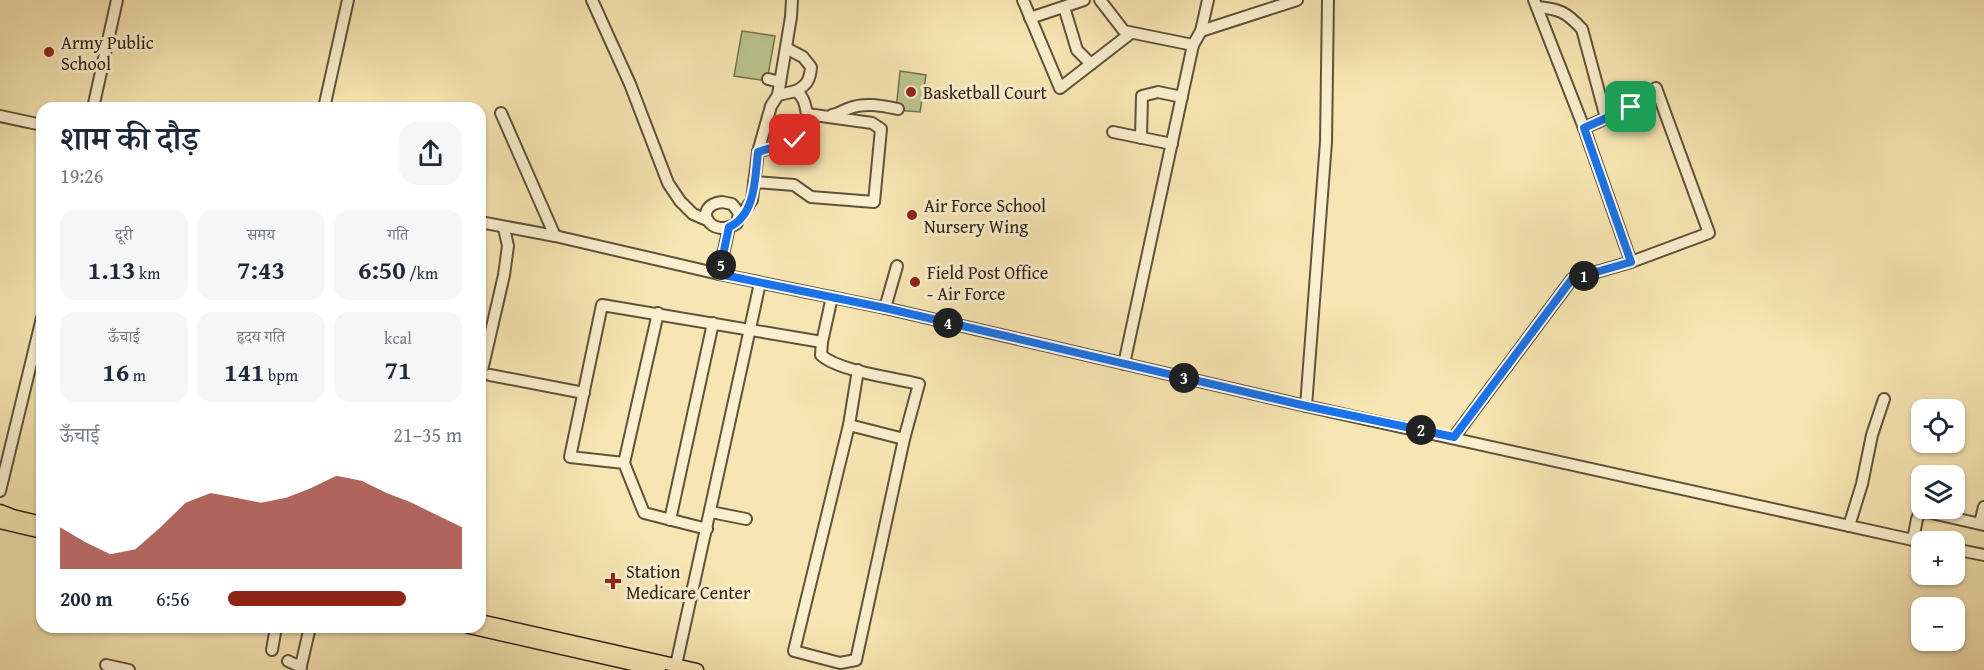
<!DOCTYPE html>
<html lang="hi">
<head>
<meta charset="utf-8">
<style>
  :root { --surface:#fff; --page:#f6f6f7; --text:#1f2937; --muted:#747a83; --accent:#8f2418 }
  body { margin:0; font-family:"Gentium Book Plus","Noto Serif Devanagari",serif; background:var(--page); color:var(--text); height:100vh; display:flex; flex-direction:column; font-size:22px; white-space:nowrap }
  * { box-sizing:border-box; margin:0 }
  p { font-size:20px; color:var(--muted) }
  .icon { flex:none; width:33px; height:33px; fill:none; stroke:currentColor; stroke-width:2; stroke-linecap:round; stroke-linejoin:round }
  .map { position:relative; flex:1; overflow:hidden }
  .details { position:absolute; left:36px; top:102px; width:450px; height:531px; display:flex; flex-direction:column; background:var(--surface); border-radius:18px; box-shadow:0 2px 4px #0004 }
  .details>* { flex:none }
  .buttons { position:absolute; left:1911px; top:399px; display:grid; gap:12px }
  .buttons a { display:grid; place-items:center; width:54px; height:54px; border-radius:12px; background:var(--surface); box-shadow:0 2px 4px #0004; font-size:30px }
  .pin { position:absolute; display:grid; place-items:center; width:51px; height:51px; color:#fff; margin:-26px; border-radius:12px; box-shadow:0 3px 9px #0006 }
  .km { position:absolute; width:30px; height:30px; margin:-15px; border-radius:50%; background:#222; color:#fff; font-size:16px; line-height:30px; text-align:center }
  .round { display:grid; place-items:center; flex:none; width:63px; height:63px; border-radius:18px; background:var(--page) }
  .overview { display:flex; align-items:center; justify-content:space-between; height:102px; padding:0 24px }
  h1 { font-size:33px; font-weight:600; line-height:45px }
  .metrics { display:grid; grid-template-columns:repeat(3,1fr); gap:9px; height:102px; padding:6px 24px }
  .metrics div { display:grid; align-content:center; border-radius:15px; background:var(--page); text-align:center }
  .metrics b { font-size:26px; font-weight:600 }
  .metrics small { font-size:16px; font-weight:400 }
  .metrics p { font-size:16px }
  .chart { height:168px; padding:12px 24px }
  .chart p { display:flex; justify-content:space-between }
  .chart svg { width:100%; height:108px; margin-top:6px; fill:var(--accent); opacity:.7 }
  ul { padding:0 24px; list-style:none; font-size:20px }
  li { display:grid; grid-template-columns:96px 72px 1fr; align-items:center; height:45px }
  li i { height:15px; border-radius:8px; background:var(--accent) }
  .map>svg:first-child { display:block }
  .green { fill:#bcc58d; stroke:#747350; stroke-width:1.5 }
  .lines { fill:none; stroke-linecap:round; stroke-linejoin:round }
  .minor-casing { stroke:#60523b; stroke-width:14 }
  .major-casing { stroke:#2d2113; stroke-width:15 }
  .minor { stroke:#faefce; stroke-width:10 }
  .major { stroke:#f7e6b3; stroke-width:12 }
  .route-casing { stroke:#fff; stroke-width:12 }
  .route { stroke:#1a73e8; stroke-width:8 }
  .poi-dot { fill:#8f2418; stroke:#faefce; stroke-width:2 }
  .labels { text-anchor:middle; dominant-baseline:central; stroke-width:6; stroke-linejoin:round; paint-order:stroke }
  .poi-label { font-size:18px; fill:#2d2113; stroke:#faefce; text-anchor:start }
</style>
</head>
<body>
<div class="map">
<svg width="1984" height="670" viewBox="0 0 1984 670">
  <rect width="100%" height="100%" fill="#f7e6b3"/>
  <filter id="stains"><feTurbulence type="fractalNoise" baseFrequency=".00333" numOctaves="4"/><feColorMatrix values="0 0 0 0 .2 0 0 0 0 .09 0 0 0 0 .02 0 0 0 .5 -.17"/></filter>
  <radialGradient id="worn" r=".72"><stop offset=".6" stop-color="#630" stop-opacity="0"/><stop offset="1" stop-color="#630" stop-opacity=".3"/></radialGradient>
  <g class="green">
    <path d="M742,31l33,5 -8,45 -33,-5z"/>
    <path d="M900,71l26,4 -6,37 -24,-2z"/>
  </g>
  <g class="lines">
    <defs>
      <g id="minor">
        <path d="M592,0l38,84 38,99 12,18 13,13 14,6"/>
        <path d="M1023,0l37,88 71,-55"/>
        <path d="M1100,0l24,31 69,14"/>
        <path d="M1534,0l50,128 47,134"/>
        <path d="M1064,7l13,43 14,14"/>
        <path d="M1537,7c23,2 29,5 45,22l24,89"/>
        <path d="M1030,18l54,-18"/>
        <path d="M1201,31l96,-31"/>
        <path d="M786,48l17,9 8,10c-1,13 -4,18 -15,24"/>
        <path d="M768,79l12,3"/>
        <path d="M778,95l18,-4c8,6 9,13 11,23"/>
        <path d="M93,108l24,-108"/>
        <path d="M324,108l24,-108"/>
        <path d="M501,113l54,123"/>
        <path d="M832,115c7,-1 11,-5 18,-7 15,-6 33,-2 48,1"/>
        <path d="M0,116l42,9"/>
        <path d="M1113,132l59,12"/>
        <path d="M1141,138l1,-42 16,-4 24,5"/>
        <path d="M754,182l40,3 17,12 63,5 7,-73 -9,-6 -65,-9 -4,21 -8,5 -37,12"/>
        <path d="M722,202l10,2 7,9 -2,10c-25,18 -47,-17 -15,-21z"/>
        <path d="M738,220l14,-20 6,-48 13,-46 7,-11 13,-78 1,-17"/>
        <path d="M480,222l75,14 164,38 166,34 421,98 616,136"/>
        <path d="M719,274l10,-47"/>
        <path d="M832,297l-10,45 -1,13c17,16 74,23 98,29l-15,55 -48,221 -16,3 -46,-12 55,-226 9,-55"/>
        <path d="M885,308l12,-42"/>
        <path d="M1124,364l69,-319 8,-14 7,-31"/>
        <path d="M490,375l94,18"/>
        <path d="M480,379l24,-104 4,-29 -4,-18"/>
        <path d="M1306,406l20,-264 2,-142"/>
        <path d="M849,425l55,14"/>
        <path d="M1454,437l118,-158 59,-17 78,-29 -53,-145 -25,19 -47,21"/>
        <path d="M624,463l34,-150"/>
        <path d="M0,491l42,-173"/>
        <path d="M711,512l35,7"/>
        <path d="M670,520l43,-197"/>
        <path d="M1980,523l4,-16"/>
        <path d="M1849,526l13,-42 10,-49 12,-36"/>
        <path d="M707,529l-63,-16 -20,-50 -54,-6 32,-152 220,37"/>
        <path d="M1913,540l4,-21 3,-6 7,-1 57,13"/>
        <path d="M1954,549l30,6"/>
        <path d="M272,650l4,-23"/>
        <path d="M288,661l13,6"/>
        <path d="M106,665l23,5"/>
        <path d="M676,665l84,-382"/>
        <path d="M300,670l10,-43"/>
      </g>
      <g id="major">
        <path d="M0,511l13,5 29,7"/>
        <path d="M0,522l42,10"/>
        <path d="M480,621l217,49"/>
        <path d="M469,627l190,43"/>
      </g>
    </defs>
    <use href="#minor" class="minor-casing"/>
    <use href="#major" class="major-casing"/>
    <use href="#minor" class="minor"/>
    <use href="#major" class="major"/>
  </g>
  <g class="lines">
    <defs>
      <path id="route" d="M795,140l-37,12c-3,25 -2,63 -29,75l-10,47 166,34 421,98 148,31 118,-158 59,-17 -47,-134 47,-21"/>
    </defs>
    <use href="#route" class="route-casing"/>
    <use href="#route" class="route"/>
  </g>
  <g class="poi-dot">
    <circle cx="49" cy="52" r="6"/>
    <circle cx="911" cy="92" r="6"/>
    <circle cx="912" cy="215" r="6"/>
    <circle cx="915" cy="282" r="6"/>
    <path d="M610 572h6v6h6v6h-6v6h-6v-6h-6v-6h6z"/>
  </g>
  <g class="labels">
    <g class="poi-label">
      <text x="61" y="42">Army Public<tspan x="61" dy="21">School</tspan></text>
      <text x="923" y="92">Basketball Court</text>
      <text x="924" y="205">Air Force School<tspan x="924" dy="21">Nursery Wing</tspan></text>
      <text x="927" y="272">Field Post Office<tspan x="927" dy="21">- Air Force</tspan></text>
      <text x="626" y="571">Station<tspan x="626" dy="21">Medicare Center</tspan></text>
    </g>
  </g>
  <rect width="100%" height="100%" filter="url(#stains)"/>
  <rect width="100%" height="100%" fill="url(#worn)"/>
</svg>
<div class="buttons">
<a><svg class="icon" aria-label="locate" viewBox="0 0 24 24"><circle cx="12" cy="12" r="6"/><path d="M12 2v4M12 18v4M2 12h4M18 12h4"/></svg></a>
<a><svg class="icon" aria-label="layers" viewBox="0 0 24 24"><path d="M12 4l9 5-9 5-9-5zM3 14l9 5 9-5"/></svg></a>
<a>+</a>
<a>−</a>
</div>
<div class="pin" style="left:1631px;top:107px;background:#1e9e55"><svg class="icon" aria-label="arrive" viewBox="0 0 24 24"><path d="M6 21V4h12l-3 4 3 4H6"/></svg></div>
<div class="pin" style="left:795px;top:140px;background:#d93025"><svg class="icon" aria-label="check" viewBox="0 0 24 24"><path d="M5 12l5 5 9-10"/></svg></div>
<b class="km" style="left:1584px;top:276px">1</b>
<b class="km" style="left:1421px;top:430px">2</b>
<b class="km" style="left:1184px;top:378px">3</b>
<b class="km" style="left:948px;top:323px">4</b>
<b class="km" style="left:721px;top:265px">5</b>
<section class="details">
<div class="overview"><div><h1>शाम की दौड़</h1><p>19:26</p></div><a class="round"><svg class="icon" aria-label="share" viewBox="0 0 24 24"><path d="M12 15V3M7 8l5-5 5 5M5 13v7h14v-7"/></svg></a></div>
<div class="metrics">
<div><p>दूरी</p><b>1.13<small> km</small></b></div>
<div><p>समय</p><b>7:43</b></div>
<div><p>गति</p><b>6:50<small> /km</small></b></div>
</div>
<div class="metrics">
<div><p>ऊँचाई</p><b>16<small> m</small></b></div>
<div><p>हृदय गति</p><b>141<small> bpm</small></b></div>
<div><p>kcal</p><b>71</b></div>
</div>
<div class="chart"><p><span>ऊँचाई</span>21–35 m</p>
<svg viewBox="0 0 160 44" preserveAspectRatio="none"><path d="M0 44V27L10 33L20 38L30 36L40 27L50 17L60 13L70 15L80 17L90 15L100 11L110 6L120 8L130 13L140 17L150 22L160 27V44z"/></svg>
</div>
<ul>
<li><b>200 m</b>6:56<i style="width:76%"></i></li>
</ul>
</section>
</div>
</body>
</html>
